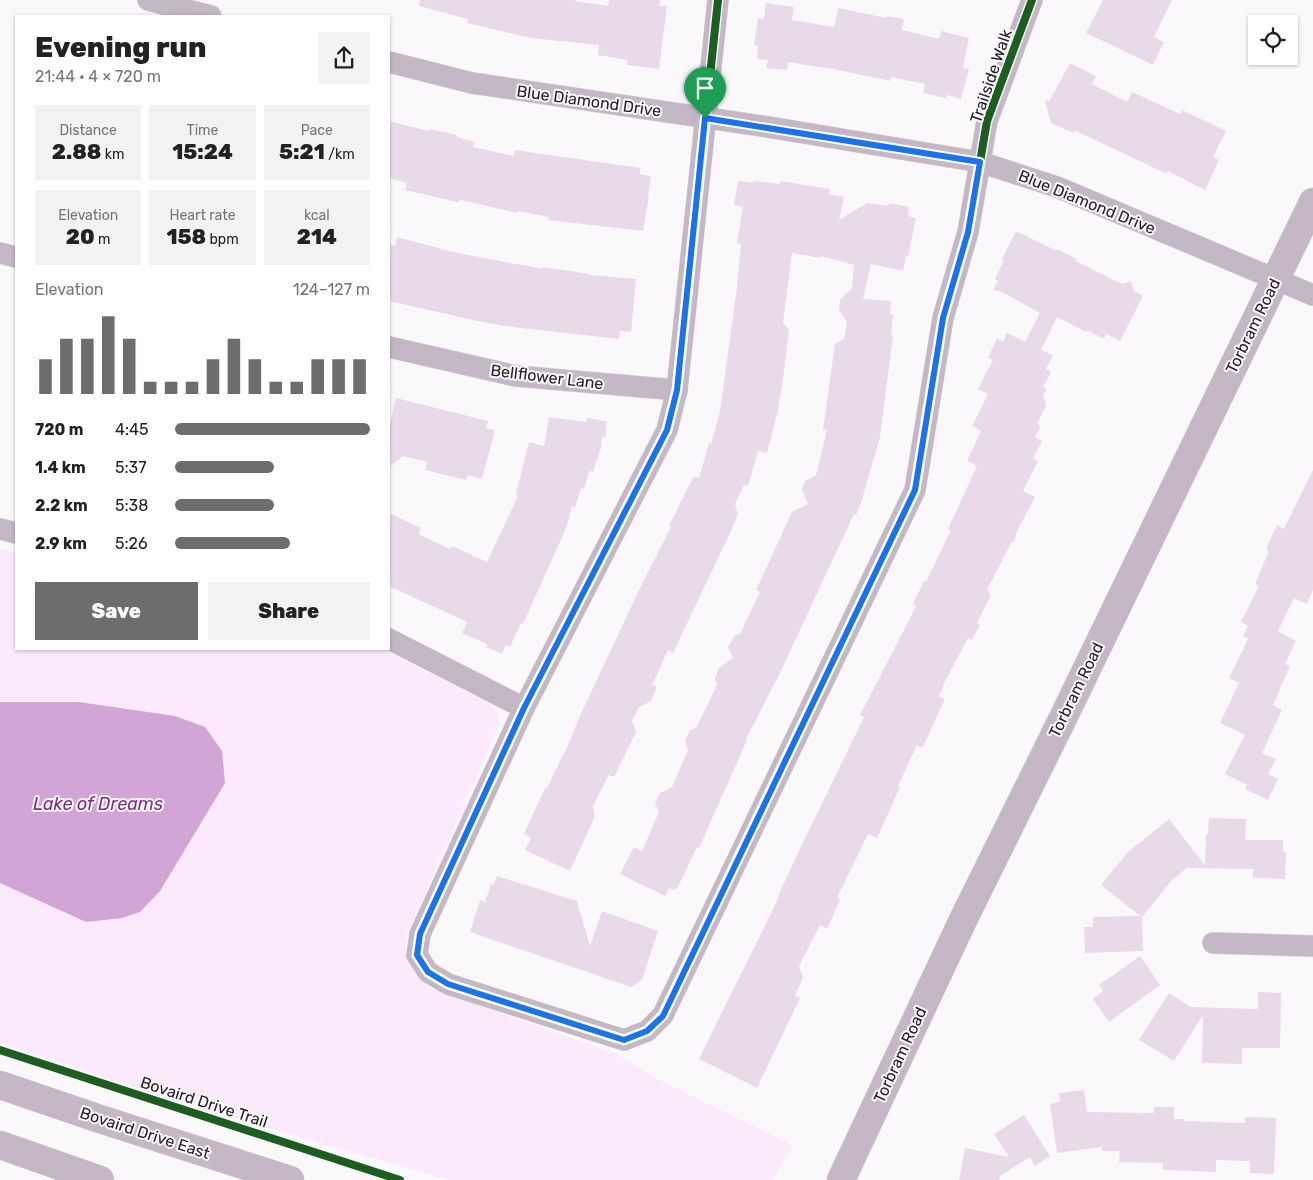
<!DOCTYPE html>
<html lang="en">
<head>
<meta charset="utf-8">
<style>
  :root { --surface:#fff; --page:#f2f2f2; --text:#222; --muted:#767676; --accent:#6f6c6f }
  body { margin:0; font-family:Rubik,sans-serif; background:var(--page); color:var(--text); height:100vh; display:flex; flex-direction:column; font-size:19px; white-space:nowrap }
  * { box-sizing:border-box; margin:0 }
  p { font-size:16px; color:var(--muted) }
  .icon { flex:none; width:28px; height:28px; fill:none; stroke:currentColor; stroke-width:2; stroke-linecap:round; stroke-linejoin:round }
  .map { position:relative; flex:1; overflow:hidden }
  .panel { position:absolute; left:15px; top:15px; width:375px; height:635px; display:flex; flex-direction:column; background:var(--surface); border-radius:0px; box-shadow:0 1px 4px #0004 }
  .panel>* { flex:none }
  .controls { position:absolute; left:1248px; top:15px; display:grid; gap:10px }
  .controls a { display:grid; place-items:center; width:50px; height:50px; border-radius:0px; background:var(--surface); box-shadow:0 1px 4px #0004; font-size:25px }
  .pin { position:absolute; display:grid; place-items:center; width:42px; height:42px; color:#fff; margin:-51px -21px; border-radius:50% 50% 50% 0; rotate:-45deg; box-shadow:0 0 5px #0007 }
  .pin .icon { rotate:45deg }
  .round { display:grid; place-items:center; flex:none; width:52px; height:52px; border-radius:0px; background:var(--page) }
  .summary { display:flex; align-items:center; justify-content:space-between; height:85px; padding:0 20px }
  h1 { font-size:28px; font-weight:800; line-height:38px }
  .metrics { display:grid; grid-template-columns:repeat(3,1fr); gap:8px; height:85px; padding:5px 20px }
  .metrics div { display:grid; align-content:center; border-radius:0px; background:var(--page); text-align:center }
  .metrics b { font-size:21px; font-weight:800 }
  .metrics small { font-size:14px; font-weight:400 }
  .metrics p { font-size:14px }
  .chart { height:140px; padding:10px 20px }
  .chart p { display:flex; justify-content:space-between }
  .chart svg { width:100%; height:90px; margin-top:5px; stroke:var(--accent); stroke-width:6 }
  .action { display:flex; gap:10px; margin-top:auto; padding:10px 20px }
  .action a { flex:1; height:58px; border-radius:0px; background:var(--accent); color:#fff; font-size:20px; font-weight:800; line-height:58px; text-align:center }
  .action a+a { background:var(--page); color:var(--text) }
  ul { padding:0 20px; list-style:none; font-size:16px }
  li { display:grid; grid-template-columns:80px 60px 1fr; align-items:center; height:38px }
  li i { height:12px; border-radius:6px; background:var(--accent) }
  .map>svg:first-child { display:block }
  .green { fill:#faeafb }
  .water { fill:#d3a5d7 }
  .building { fill:#e9daea }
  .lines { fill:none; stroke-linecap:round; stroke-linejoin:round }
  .minor-casing { stroke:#d8d6d8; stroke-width:22 }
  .secondary-casing { stroke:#d8d6d8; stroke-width:29 }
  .minor { stroke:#c5b8c6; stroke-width:21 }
  .secondary { stroke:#c5b7c5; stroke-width:28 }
  .cycleway-casing { stroke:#fcf7fc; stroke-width:11 }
  .cycleway { stroke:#1b5e20; stroke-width:8 }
  .route-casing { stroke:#fff; stroke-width:10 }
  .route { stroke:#1a73e8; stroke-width:6 }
  .labels { text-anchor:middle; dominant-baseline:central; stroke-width:4; stroke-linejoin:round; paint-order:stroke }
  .street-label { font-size:16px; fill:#232123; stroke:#fcf7fc }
  .water-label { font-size:18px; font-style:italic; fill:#7b2d83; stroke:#fcf7fc }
</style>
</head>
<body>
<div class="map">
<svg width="1313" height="1180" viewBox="0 0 1313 1180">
  <rect width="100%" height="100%" fill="#fbf8fb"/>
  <path class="green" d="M0,549l16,4v96h366l109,55 7,10 1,12 -93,210c0,27 6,39 28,54l183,64 29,19 147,73 -21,34h-323l-274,-79 -175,-58z"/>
  <path class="water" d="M0,702h79l96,14 30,11 17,24 3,32 -65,108 -20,21 -18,6 -36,4 -86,-39z"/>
  <g class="building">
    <path d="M420,0h155v1l33,5 1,-6h51v6h7l-8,63 -32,-4v-5l-29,-5 1,-10 -68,-7 -64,-15 1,-4 -49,-13z"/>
    <path d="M1103,0h69l-18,37 10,5 -11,23 -67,-32z"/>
    <path d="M766,3l28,4 -2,13 42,7 4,-19 48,10 1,-2 17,3 -2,11 37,9 2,-8 28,7 -6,30 6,1 -8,30 -14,-4 -1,3 -23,-5 2,-9 -34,-7 -1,4 -52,-11 -50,-8 -1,8 -21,-2 2,-8 -11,-1 1,-13 -4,-1 4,-27 6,1z"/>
    <path d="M1070,63l26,13 -4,8 35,18 5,-10 48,22 2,-4 44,21 -13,26 6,3 -14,30 -37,-19 -1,3 -93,-44 -1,3 -22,-10 -6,-22 5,-1z"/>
    <path d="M389,121l40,10 1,-2 27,6v2l17,5 -1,5 40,9 2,-6 125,18v6l11,2 -3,21h1l-6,34 -95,-11 1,-3 -32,-6v2l-56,-13 -4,2 -52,-12 2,-7 -18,-5z"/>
    <path d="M738,181l15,2v-2l27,3v-3l50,8 -1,5 15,3 -5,23 28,-17 21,3 1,-3 20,4 -1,9 8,2 -8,39 -2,-1 -3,15 -32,-7 -8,35 28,2 -1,13h3l-2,21 2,1 -13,101 -19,66 -5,12 -2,-1 -13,28 -62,133 -33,64 1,1 -48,108 -2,-1 -20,42 -1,-1 -2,2 -5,-2 -4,8 -45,-22 14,-27 8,4 17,-39 -4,-9 5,-10 12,-6 16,-37 -3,-9 5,-11 6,-2 21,-43 -2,-7 4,-10 14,-10 -5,-11 6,-11 6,-2 20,-42 -4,-2 36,-78 16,-8 -6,-14 3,-9 11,-6 11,-45h-4l12,-86 9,-5 3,-17 -8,-12 1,-10 12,-12 2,-23 -33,-9v2l-29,-5 -9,70 6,7 -6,49 -5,31 -11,43 -9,-2 -10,35 -4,-1 -9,19 3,10 -7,17 -58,122 -5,-3 -16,35 5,2 -6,14 -12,6 -7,14 4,11 -22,45 -5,-2 -16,31 2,10 -25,55 -45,-21 6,-12 -7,-4 21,-46h2l22,-45 9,-23 64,-136 29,-57 -2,-1 17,-35 8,-15 5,2 10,-35 2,1 9,-33 17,-124 4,-43 -4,-1 6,-36 -9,-2z"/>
    <path d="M1016,231l41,20v-2l20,10 -1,2 46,23 9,-3 3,10 9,5 -23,45 -14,-7 -2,5 -17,-9 -1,2 -29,-15 -16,33 12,5 -7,14 5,3 -8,15 4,2 -4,6 3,11 -9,18 4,2 -6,11 7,4 -9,18 5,2 -15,30 12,6 -18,34 -3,11 -3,1 -24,47 3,2 -1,2 2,1 -14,28 3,2 -8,15 -4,-2 -25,47h1l-5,11 6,3 -15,32h1l-9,17 -5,-3 -19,41 2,1 -23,51 -9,-4 -31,64 3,2 -13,29 -7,-4 -21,41 4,11 -8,19 5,2 -43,90 -58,-29 80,-162 -1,-1 19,-41 67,-138 -4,-2 48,-93 8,-16 -3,-2 11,-23 2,1 25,-52 -3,-1 29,-63 -10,-5 14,-30 -9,-5 16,-32 -10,-5 15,-29 -5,-2 9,-20 6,4 4,-9 18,9 15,-29 -38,-21 -9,-2 5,-9 -3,-2 9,-19 -2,-1z"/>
    <path d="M397,237l56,15 90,17v-2l47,7v1l46,4 -5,53 -11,-1 -1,8 -107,-12 -30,-5 -93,-21v-57l6,2z"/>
    <path d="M396,398l92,23 -2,7 9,2 -13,49 -14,-4 -2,5 -41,-10 2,-8 -24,-6 -14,11v-39z"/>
    <path d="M549,417l37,5 1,-4 20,3 -2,17 -3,-1 -1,11 -8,24 -4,-1 -5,18 -3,-1 -6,19 -3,-1 -5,20 -44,98 -2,-1 -11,24 -4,-2 -4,9 -16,-7 1,-3 -25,-11 5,-11 -78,-36v-73l32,15 -3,6 32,15 2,-3 35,16 31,-66 -2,-2 13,-52 15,4z"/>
    <path d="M1313,470v120l-6,14 -13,-6 -16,33 18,10 -11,23 5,2 -17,39 9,5 -20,43 14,6 -8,15 10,5 -10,21 -23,-11 2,-4 -22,-11 20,-39 -25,-12 19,-40 -10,-5 19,-39 -5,-3 5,-10 -7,-4 18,-36 -4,-2 14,-33 -3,-2 11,-24 7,4z"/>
    <path d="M1209,818l37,1 -1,21h38v12h3l-1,27 -32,-1v-9l-66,-1 -16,13 -29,36 1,34 -58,2 -1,-26h9v-10l47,-1 -39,-31 27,-33 41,-33 36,46 1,-31h2z"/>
    <path d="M497,876l80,25 13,45 12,-35 56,20 -16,49 -11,7 -161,-55 10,-32 5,2 6,-18 3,1z"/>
    <path d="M1140,956l20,29 -51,37 -16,-23 10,-8 -4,-6z"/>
    <path d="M1258,992l23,1 -1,55h-38v16l-40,-1 1,-48 -29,46 -35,-21 30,-47 22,14 67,2z"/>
    <path d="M1084,1090l3,22 67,1v-6h20v12h10v2l61,2v-6l31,1 -2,56 -24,-1v-12l-34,-1v12l-23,-1 -30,-1v-7l-44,-1 1,-11h-18v-4l-45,6 -7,-49 10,-2 -1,-9z"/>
    <path d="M1024,1115l26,41 -15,10 -5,-9 -30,19 -1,4h-40l6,-32 44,9 -15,-23z"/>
  </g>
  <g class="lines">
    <defs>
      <g id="minor">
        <path d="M148,0l63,16"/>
        <path d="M718,0l-41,390 -10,40 -143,278 -104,226 -3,21 11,17 20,12 176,56 23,-9 16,-16 252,-525 28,-172 25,-86 19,-111 45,-121"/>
        <path d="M389,62l83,21 296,44 212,35 77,25 256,108"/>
        <path d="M0,253l16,4"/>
        <path d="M389,347l127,29 161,14"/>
        <path d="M0,529l16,4"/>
        <path d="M389,639l135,69"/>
        <path d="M1213,943l100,3"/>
      </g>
      <g id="secondary">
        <path d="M0,1085l100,34 190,61"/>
        <path d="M0,1145l100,35"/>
        <path d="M841,1180l122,-260 100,-202 250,-516"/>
      </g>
    </defs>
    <use href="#minor" class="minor-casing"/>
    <use href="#secondary" class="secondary-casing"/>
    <use href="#minor" class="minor"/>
    <use href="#secondary" class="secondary"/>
    <defs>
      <g id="cycleway">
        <path d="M718,0l-41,390 -10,40 -143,278 -104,226 -3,21 11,17 20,12 176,56 23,-9 16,-16 252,-525 28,-172 25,-86 19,-111 45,-121"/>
        <path d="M0,1050l400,130"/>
      </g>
    </defs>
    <use href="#cycleway" class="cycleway-casing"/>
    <use href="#cycleway" class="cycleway"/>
  </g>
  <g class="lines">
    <defs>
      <path id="route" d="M705,118l275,44 -12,70 -25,86 -28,172 -252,526 -16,15 -23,9 -176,-56 -20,-12 -11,-17 3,-21 104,-226 143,-278 10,-40z"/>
    </defs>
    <use href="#route" class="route-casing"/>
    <use href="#route" class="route"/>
  </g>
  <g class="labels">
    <g class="street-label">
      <text transform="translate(991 76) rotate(-71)">Trailside Walk</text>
      <text transform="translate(589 101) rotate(8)">Blue Diamond Drive</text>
      <text transform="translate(1087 202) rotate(22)">Blue Diamond Drive</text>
      <text transform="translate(1253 326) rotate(-64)">Torbram Road</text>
      <text transform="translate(547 377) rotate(7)">Bellflower Lane</text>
      <text transform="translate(1076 690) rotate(-64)">Torbram Road</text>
      <text transform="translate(900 1055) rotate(-65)">Torbram Road</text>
      <text transform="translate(204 1102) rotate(18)">Bovaird Drive Trail</text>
      <text transform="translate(145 1133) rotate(18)">Bovaird Drive East</text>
    </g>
    <g class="water-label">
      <text x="98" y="804">Lake of Dreams</text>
    </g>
  </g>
</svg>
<div class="controls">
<a><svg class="icon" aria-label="locate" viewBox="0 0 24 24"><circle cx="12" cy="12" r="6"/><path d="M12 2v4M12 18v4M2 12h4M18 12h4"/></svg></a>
</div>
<div class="pin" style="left:705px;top:118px;background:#1e9e55"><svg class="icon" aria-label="arrive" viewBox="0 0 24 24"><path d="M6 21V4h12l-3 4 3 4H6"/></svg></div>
<section class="panel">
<div class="summary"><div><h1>Evening run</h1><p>21:44 · 4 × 720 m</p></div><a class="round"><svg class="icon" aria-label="share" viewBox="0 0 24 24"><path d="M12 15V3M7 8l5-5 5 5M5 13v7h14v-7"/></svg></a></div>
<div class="metrics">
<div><p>Distance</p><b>2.88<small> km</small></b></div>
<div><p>Time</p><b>15:24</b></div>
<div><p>Pace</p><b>5:21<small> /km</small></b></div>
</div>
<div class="metrics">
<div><p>Elevation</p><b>20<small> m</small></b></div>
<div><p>Heart rate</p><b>158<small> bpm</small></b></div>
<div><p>kcal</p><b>214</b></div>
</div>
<div class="chart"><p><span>Elevation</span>124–127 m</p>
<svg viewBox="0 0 160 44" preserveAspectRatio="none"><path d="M5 44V27M15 44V17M25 44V17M35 44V6M45 44V17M55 44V38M65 44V38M75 44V38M85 44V27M95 44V17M105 44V27M115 44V38M125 44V38M135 44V27M145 44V27M155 44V27"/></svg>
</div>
<ul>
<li><b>720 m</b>4:45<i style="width:100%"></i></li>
<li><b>1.4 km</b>5:37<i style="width:51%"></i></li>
<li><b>2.2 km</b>5:38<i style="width:51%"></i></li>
<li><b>2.9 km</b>5:26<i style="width:59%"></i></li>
</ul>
<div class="action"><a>Save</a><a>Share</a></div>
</section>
</div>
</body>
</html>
